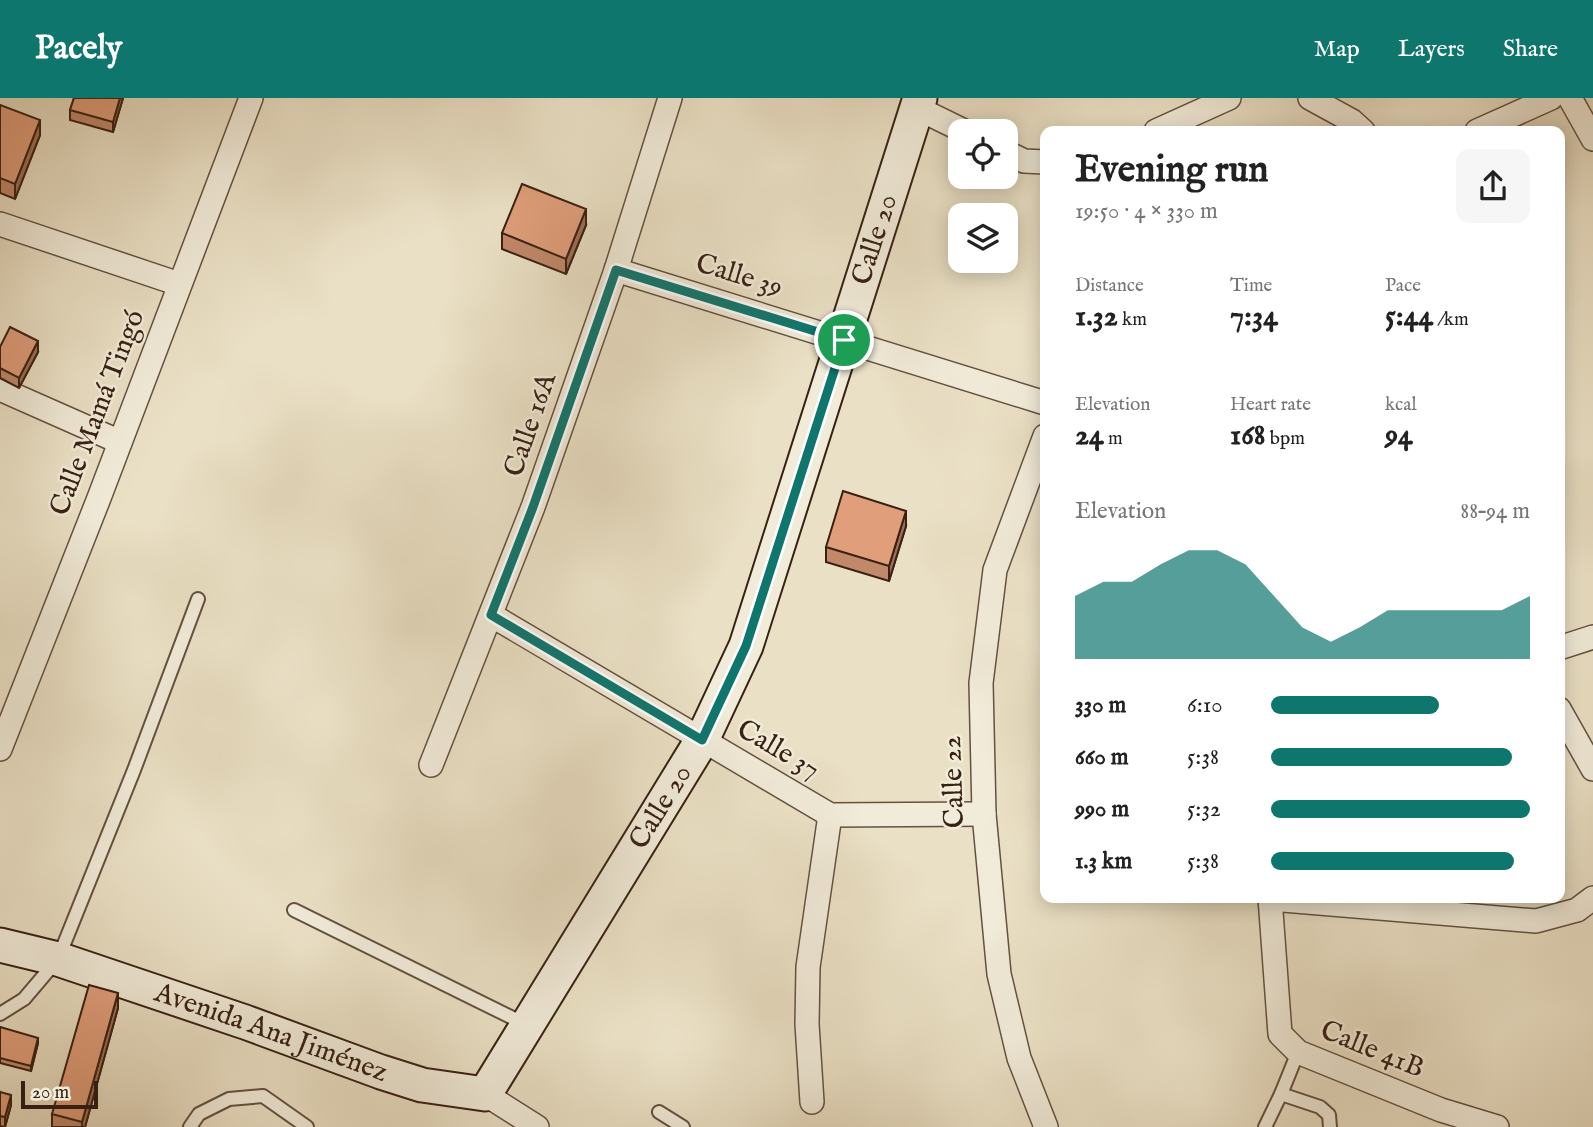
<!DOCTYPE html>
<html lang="en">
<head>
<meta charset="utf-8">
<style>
  :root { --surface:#fff; --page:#f6f6f6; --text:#222; --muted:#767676; --accent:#0f766e }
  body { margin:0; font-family:"IM FELL English",serif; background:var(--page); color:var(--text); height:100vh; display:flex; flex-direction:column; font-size:26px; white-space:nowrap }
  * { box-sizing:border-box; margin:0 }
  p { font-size:23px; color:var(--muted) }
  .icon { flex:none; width:38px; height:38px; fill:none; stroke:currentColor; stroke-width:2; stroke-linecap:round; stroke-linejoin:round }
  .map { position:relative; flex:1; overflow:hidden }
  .details { position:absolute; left:1040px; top:28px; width:525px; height:777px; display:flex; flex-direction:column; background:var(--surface); border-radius:14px; box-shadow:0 4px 18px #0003 }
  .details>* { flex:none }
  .fabs { position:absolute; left:948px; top:21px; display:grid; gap:14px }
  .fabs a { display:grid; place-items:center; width:70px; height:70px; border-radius:14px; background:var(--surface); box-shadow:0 4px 18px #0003; font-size:35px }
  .scale { position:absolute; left:21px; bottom:18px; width:77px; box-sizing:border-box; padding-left:7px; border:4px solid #382113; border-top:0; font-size:19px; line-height:24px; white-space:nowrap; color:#382113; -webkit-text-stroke:5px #f1ebd9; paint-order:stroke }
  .pin { position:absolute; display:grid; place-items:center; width:60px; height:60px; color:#fff; margin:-30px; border:4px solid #fff; border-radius:50%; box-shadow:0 2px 7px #0007 }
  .round { display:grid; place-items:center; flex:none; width:74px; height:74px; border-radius:14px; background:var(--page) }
  .head { display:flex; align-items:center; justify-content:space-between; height:119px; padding:0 35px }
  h1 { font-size:38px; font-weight:700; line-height:52px }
  .metrics { display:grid; grid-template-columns:repeat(3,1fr); gap:10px; height:119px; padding:7px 35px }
  .metrics div { display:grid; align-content:center }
  .metrics b { font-size:30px; font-weight:700 }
  .metrics small { font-size:19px; font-weight:400 }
  .metrics p { font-size:19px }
  .chart { height:196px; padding:14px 35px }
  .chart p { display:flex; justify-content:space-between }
  .chart svg { width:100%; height:126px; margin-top:7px; fill:var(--accent); opacity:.7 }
  ul { padding:0 35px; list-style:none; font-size:23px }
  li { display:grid; grid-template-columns:112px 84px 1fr; align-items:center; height:52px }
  li i { height:18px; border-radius:9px; background:var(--accent) }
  header { display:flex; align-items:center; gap:42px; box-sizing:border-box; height:98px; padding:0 35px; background:var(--accent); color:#fff }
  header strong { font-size:33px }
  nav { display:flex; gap:38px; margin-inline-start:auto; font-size:24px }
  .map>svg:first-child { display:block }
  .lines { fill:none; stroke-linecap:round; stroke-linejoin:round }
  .lane-casing { stroke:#645140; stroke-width:16 }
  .street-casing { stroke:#645140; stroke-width:26 }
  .secondary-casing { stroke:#382113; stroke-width:37 }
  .lane { stroke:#f1ebd9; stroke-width:12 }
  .street { stroke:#f1ebd9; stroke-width:23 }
  .secondary { stroke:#f1ebd9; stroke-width:33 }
  .wall { fill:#c1886a; stroke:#382113; stroke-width:2 }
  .shaded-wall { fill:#9d6f56; stroke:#382113; stroke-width:2 }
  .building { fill:#e09e7b; stroke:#382113; stroke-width:2 }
  .route-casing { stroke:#fff; stroke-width:14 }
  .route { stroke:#0f766e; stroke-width:9 }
  .labels { text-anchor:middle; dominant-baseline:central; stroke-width:5; stroke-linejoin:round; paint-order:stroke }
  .street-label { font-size:28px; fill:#382113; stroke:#f1ebd9 }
</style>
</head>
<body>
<header>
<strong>Pacely</strong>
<nav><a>Map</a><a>Layers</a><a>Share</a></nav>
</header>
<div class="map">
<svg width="1593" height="1029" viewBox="0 0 1593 1029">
  <rect width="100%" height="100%" fill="#eae0c5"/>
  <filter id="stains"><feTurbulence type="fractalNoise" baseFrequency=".00286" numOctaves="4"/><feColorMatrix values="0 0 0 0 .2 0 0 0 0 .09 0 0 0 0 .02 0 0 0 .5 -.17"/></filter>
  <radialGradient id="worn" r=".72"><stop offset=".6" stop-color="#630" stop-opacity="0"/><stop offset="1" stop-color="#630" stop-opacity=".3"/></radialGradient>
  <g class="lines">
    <defs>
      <g id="lane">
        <path d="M294,812l233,115"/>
        <path d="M0,916l24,-15 34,-40 76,-189 64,-171"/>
        <path d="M1298,954l-17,42 39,13 9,8 1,12"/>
        <path d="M659,1014l24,15"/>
        <path d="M190,1029l9,-13 30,-15 34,-3 44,31"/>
        <path d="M1265,1029l16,-33"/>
      </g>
      <g id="street">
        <path d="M1310,0l42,23 11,10"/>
        <path d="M1570,0l23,41"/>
        <path d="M917,10l47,23"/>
        <path d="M1156,33l73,-33"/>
        <path d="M1477,33l74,-33"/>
        <path d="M1006,54l18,9 21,1"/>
        <path d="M0,126l179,60"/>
        <path d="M616,172l429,133"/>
        <path d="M0,291l120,53"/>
        <path d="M1045,338l-50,134 -14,113 3,131 15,160 20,84 27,69"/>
        <path d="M491,517l339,200 154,-1"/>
        <path d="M1559,550l34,-11"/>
        <path d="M1559,611l34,60"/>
        <path d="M0,651l99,-251 152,-400"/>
        <path d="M431,667l102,-258 83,-237 54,-172"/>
        <path d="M1270,800l10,136 18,18 143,58 56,17"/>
        <path d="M1270,801l266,22 41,-11 16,-12"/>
        <path d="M485,996l52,33"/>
        <path d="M812,1004l-5,-78 1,-57 22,-152"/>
      </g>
      <g id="secondary">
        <path id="s1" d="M0,847l58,14 187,63 136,50 41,13 63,9 217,-354 44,-94 174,-548"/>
      </g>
    </defs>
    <use href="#lane" class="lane-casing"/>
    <use href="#street" class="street-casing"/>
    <use href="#secondary" class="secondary-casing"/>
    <use href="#lane" class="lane"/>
    <use href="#street" class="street"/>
    <use href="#secondary" class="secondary"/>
  </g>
  <g class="wall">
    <path d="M74,0h49l-10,34 -43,-12v-10z"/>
    <path d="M0,7l40,30 -25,64 -15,-6z"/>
    <path d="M586,127l-20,49 -64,-25v-16z"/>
    <path d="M0,249l38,5 -19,36 -19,-10z"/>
    <path d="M906,428l-17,55 -63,-19v-15z"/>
    <path d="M118,910l-33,119h-33v-13z"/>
    <path d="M0,929l38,16 -7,28 -31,-8z"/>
    <path d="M0,994l11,13 -6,22 -5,-1z"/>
  </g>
  <g class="shaded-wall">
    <path d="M120,0h3l-10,34v-10z"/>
    <path d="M40,22v15l-25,64v-15z"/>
    <path d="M586,111v16l-20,49v-15z"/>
    <path d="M38,243v11l-19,36v-10z"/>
    <path d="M906,413v15l-17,55v-15z"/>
    <path d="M118,895v15l-33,119h-3v-5z"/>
    <path d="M38,940v5l-7,28v-5z"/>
    <path d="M11,997v10l-6,22v-10z"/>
  </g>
  <g class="building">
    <path d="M74,0h46l-7,24 -43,-12z"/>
    <path d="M0,7l40,15 -25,64 -15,-6z"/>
    <path d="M522,86l64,25 -20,50 -64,-26z"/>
    <path d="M10,229l28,14 -19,37 -19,-10v-21z"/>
    <path d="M843,393l63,20 -17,55 -63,-19z"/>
    <path d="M89,887l29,8 -36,129 -30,-8z"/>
    <path d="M0,929l38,11 -7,28 -31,-8z"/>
    <path d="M0,994l11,3 -6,22 -5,-1z"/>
  </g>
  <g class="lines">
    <defs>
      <path id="route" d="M616,172l228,70 -98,306 -44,94 -211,-125 42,-108z"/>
    </defs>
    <use href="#route" class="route-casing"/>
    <use href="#route" class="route"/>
  </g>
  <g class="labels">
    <g class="street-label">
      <text stroke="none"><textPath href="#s1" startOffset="1454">Calle 20</textPath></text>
      <text transform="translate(739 178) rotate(17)">Calle 39</text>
      <text transform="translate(98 315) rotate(-69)">Calle Mamá Tingó</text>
      <text transform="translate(531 327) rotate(-71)">Calle 16A</text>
      <text transform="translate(778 652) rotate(30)">Calle 37</text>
      <text transform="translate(954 684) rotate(-92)">Calle 22</text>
      <text stroke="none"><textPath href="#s1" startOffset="845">Calle 20</textPath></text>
      <text stroke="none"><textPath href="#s1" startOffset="285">Avenida Ana Jiménez</textPath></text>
      <text transform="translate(1372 952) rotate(22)">Calle 41B</text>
    </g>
  </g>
  <rect width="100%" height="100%" filter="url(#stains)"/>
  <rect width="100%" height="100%" fill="url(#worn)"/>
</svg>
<div class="fabs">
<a><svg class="icon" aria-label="locate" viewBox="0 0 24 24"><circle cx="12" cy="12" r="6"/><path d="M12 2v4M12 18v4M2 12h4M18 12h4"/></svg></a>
<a><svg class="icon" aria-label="layers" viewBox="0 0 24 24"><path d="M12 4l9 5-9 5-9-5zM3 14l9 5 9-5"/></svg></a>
</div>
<div class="scale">20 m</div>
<div class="pin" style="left:844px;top:242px;background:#1e9e55"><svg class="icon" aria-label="arrive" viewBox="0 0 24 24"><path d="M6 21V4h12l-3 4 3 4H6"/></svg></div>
<section class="details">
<div class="head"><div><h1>Evening run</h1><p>19:50 · 4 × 330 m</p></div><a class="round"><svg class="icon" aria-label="share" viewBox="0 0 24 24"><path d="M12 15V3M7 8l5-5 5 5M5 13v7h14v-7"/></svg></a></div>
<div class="metrics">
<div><p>Distance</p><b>1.32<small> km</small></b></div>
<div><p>Time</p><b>7:34</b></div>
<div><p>Pace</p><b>5:44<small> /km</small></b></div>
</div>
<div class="metrics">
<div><p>Elevation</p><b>24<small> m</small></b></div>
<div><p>Heart rate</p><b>168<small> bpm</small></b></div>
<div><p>kcal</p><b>94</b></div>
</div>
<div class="chart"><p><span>Elevation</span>88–94 m</p>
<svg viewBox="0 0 160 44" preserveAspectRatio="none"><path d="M0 44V22L10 17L20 17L30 11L40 6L50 6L60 11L70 22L80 33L90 38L100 33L110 27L120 27L130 27L140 27L150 27L160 22V44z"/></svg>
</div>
<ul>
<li><b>330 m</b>6:10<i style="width:65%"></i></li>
<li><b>660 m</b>5:38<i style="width:93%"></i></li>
<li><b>990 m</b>5:32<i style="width:100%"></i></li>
<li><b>1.3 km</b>5:38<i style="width:94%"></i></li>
</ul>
</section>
</div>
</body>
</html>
